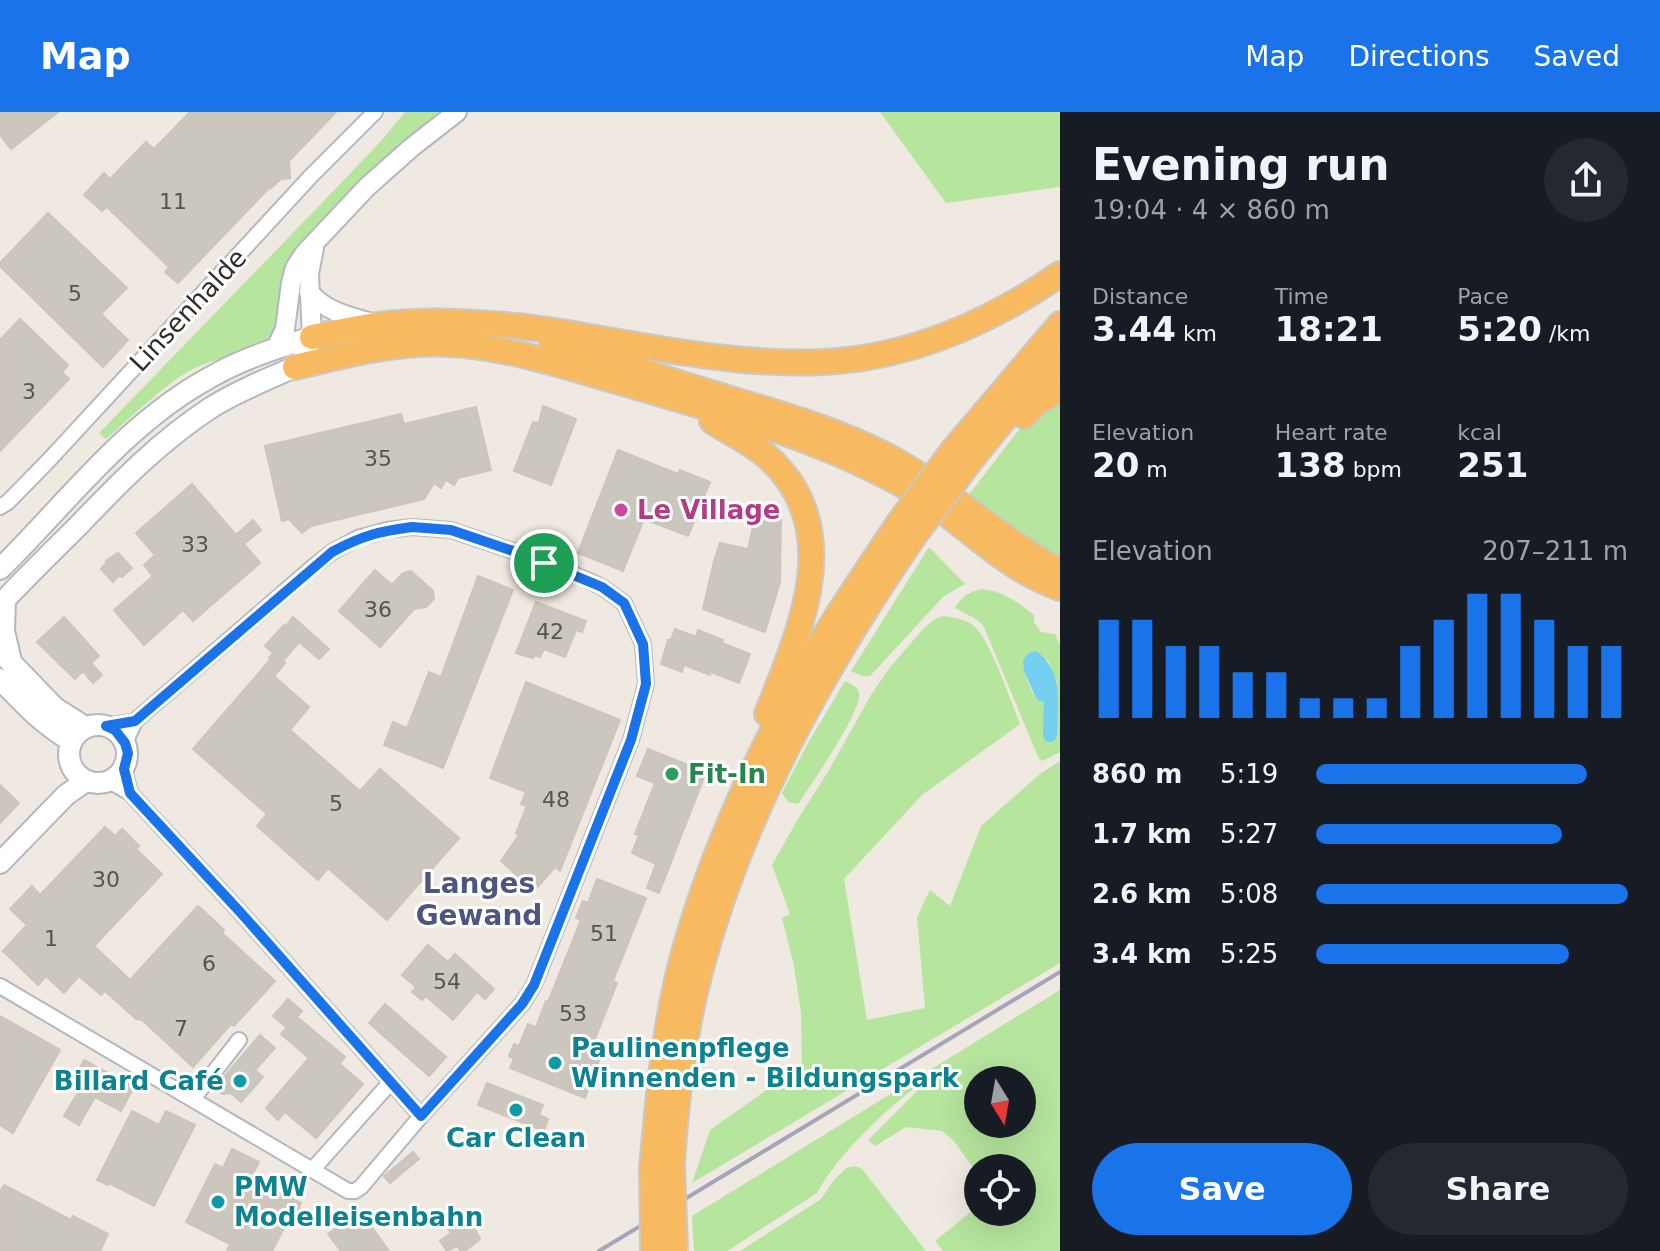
<!DOCTYPE html>
<html lang="en">
<head>
<meta charset="utf-8">
<style>
  :root { --surface:#171b24; --page:#242831; --text:#f1f3f6; --muted:#9ea1a6; --accent:#1a73e8 }
  body { margin:0; font-family:"DejaVu Sans",sans-serif; background:var(--page); color:var(--text); height:100vh; display:flex; flex-direction:column; font-size:30px; white-space:nowrap }
  * { box-sizing:border-box; margin:0 }
  p { font-size:26px; color:var(--muted) }
  .icon { flex:none; width:44px; height:44px; fill:none; stroke:currentColor; stroke-width:2; stroke-linecap:round; stroke-linejoin:round }
  .map { position:relative; flex:1; overflow:hidden }
  .panel { display:flex; flex-direction:column; background:var(--surface); width:600px }
  .panel>* { flex:none }
  .needle { width:52px; rotate:169deg }
  .tools { position:absolute; left:964px; top:954px; display:grid; gap:16px }
  .tools a { display:grid; place-items:center; width:72px; height:72px; border-radius:50%; background:var(--surface); box-shadow:0 8px 32px #0002; font-size:40px }
  .pin { position:absolute; display:grid; place-items:center; width:68px; height:68px; color:#fff; margin:-34px; border:4px solid #fff; border-radius:50%; box-shadow:0 2px 8px #0007 }
  .round { display:grid; place-items:center; flex:none; width:84px; height:84px; border-radius:42px; background:var(--page) }
  .head { display:flex; align-items:center; justify-content:space-between; height:136px; padding:0 32px }
  h1 { font-size:44px; font-weight:800; line-height:60px }
  .figures { display:grid; grid-template-columns:repeat(3,1fr); gap:12px; height:136px; padding:8px 32px }
  .figures div { display:grid; align-content:center }
  .figures b { font-size:34px; font-weight:800 }
  .figures small { font-size:22px; font-weight:400 }
  .figures p { font-size:22px }
  .chart { height:224px; padding:16px 32px }
  .chart p { display:flex; justify-content:space-between }
  .chart svg { width:100%; height:144px; margin-top:8px; stroke:var(--accent); stroke-width:6 }
  .button { display:flex; gap:16px; margin-top:auto; padding:16px 32px }
  .button a { flex:1; height:92px; border-radius:48px; background:var(--accent); color:#fff; font-size:32px; font-weight:800; line-height:92px; text-align:center }
  .button a+a { background:var(--page); color:var(--text) }
  ul { padding:0 32px; list-style:none; font-size:26px }
  li { display:grid; grid-template-columns:128px 96px 1fr; align-items:center; height:60px }
  li i { height:20px; border-radius:10px; background:var(--accent) }
  header { display:flex; align-items:center; gap:48px; box-sizing:border-box; height:112px; padding:0 40px; background:var(--accent); color:#fff }
  header strong { font-size:38px }
  nav { display:flex; gap:44px; margin-inline-start:auto; font-size:28px }
  main { display:flex; flex:1; min-height:0 }
  .map>svg:first-child { display:block }
  .green { fill:#b6e59e; fill-rule:evenodd }
  .water { fill:#75cff0 }
  .lines { fill:none; stroke-linecap:round; stroke-linejoin:round }
  .canal { stroke:#75cff0; stroke-width:14 }
  .building { fill:#cbc7bf; stroke:#cbc5ba; stroke-width:2 }
  .minor-casing { stroke:#b4b7c1; stroke-width:18 }
  .tertiary-casing { stroke:#b4b7c1; stroke-width:22 }
  .secondary-casing { stroke:#b4b7c1; stroke-width:24 }
  .trunk-casing { stroke:#c9c9c9; stroke-width:28 }
  .minor { stroke:#fff; stroke-width:14 }
  .tertiary { stroke:#fff; stroke-width:18 }
  .secondary { stroke:#fff; stroke-width:20 }
  .trunk { stroke:#f8ba60; stroke-width:24 }
  .rail { stroke:#a3a6b8; stroke-width:4 }
  .trunk-bridge-casing { stroke:#c9c9c9; stroke-width:28; stroke-linecap:butt }
  .trunk-bridge { stroke:#f8ba60; stroke-width:24 }
  .route-casing { stroke:#fff; stroke-width:16 }
  .route { stroke:#1a73e8; stroke-width:10 }
  .hotel-dot { fill:#d1479c; stroke:#fff; stroke-width:3 }
  .leisure-dot { fill:#2e9e5b; stroke:#fff; stroke-width:3 }
  .culture-dot { fill:#0f9aa8; stroke:#fff; stroke-width:3 }
  .labels { text-anchor:middle; dominant-baseline:central; stroke-width:6; stroke-linejoin:round; paint-order:stroke }
  .number-label { font-size:22px; fill:#555452 }
  .street-label { font-size:26px; fill:#2e2e2e; stroke:#fff }
  .hotel-label { font-size:26px; font-weight:bold; fill:#b23c85; stroke:#fff; text-anchor:start }
  .leisure-label { font-size:26px; font-weight:bold; fill:#27864d; stroke:#fff; text-anchor:start }
  .culture-label { font-size:26px; font-weight:bold; fill:#0d838f; stroke:#fff; text-anchor:start }
  .neighbourhood-label { font-size:28px; font-weight:bold; fill:#4d5680; stroke:#fff }
</style>
</head>
<body>
<header>
<strong>Map</strong>
<nav><a>Map</a><a>Directions</a><a>Saved</a></nav>
</header>
<main>
<div class="map">
<svg width="1060" height="1139" viewBox="0 0 1060 1139">
  <rect width="100%" height="100%" fill="#efe9e1"/>
  <g class="green">
    <path d="M405,0h36l-45,40 -77,77 -44,106c-23,20 -54,20 -80,33 -29,14 -64,50 -89,71l-7,-6 220,-227 63,-66z"/>
    <path d="M880,0h180v75l-114,16z"/>
    <path d="M1060,285v165l-93,-65 51,-66 21,-20z"/>
    <path d="M929,435l36,37 -21,12 -74,80h-8l-11,-5z"/>
    <path d="M982,477c20,2 36,13 52,26v7l7,10 14,2 5,11v107l-17,9 -4,-2 -56,-134 -9,-7 -19,-10c7,-12 14,-16 27,-19zM1048,548l9,23 -18,18 -7,-9 -8,-21z"/>
    <path d="M944,504c11,2 22,3 30,10 16,13 37,76 46,98l-98,71 -78,84 23,141 58,-12 -8,-91 13,-27 20,16 31,-80 59,-52 20,-13v202l-368,220 18,-53 92,-65 -1,-52 -7,-47 -12,-48 8,-4 -18,-49 26,-46 31,-49 42,-75 19,-28 35,-40 12,-9z"/>
    <path d="M845,569c6,3 12,5 14,12 4,17 -49,93 -61,111l-10,-2 -6,-9 26,-50z"/>
    <path d="M1060,878v261h-117l-8,-10 43,-35v6h44v-44h-44v7l-24,-34 -12,-10 -36,-4 -31,19 -7,-6 51,-51 8,-11c-39,30 -86,72 -110,115l-90,58h-33l-2,-35zM978,968h44v44h-44z"/>
    <path d="M855,1054l7,3 64,82h-186l81,-52 13,-19 12,-12z"/>
  </g>
  <path class="water" d="M1036,539c16,12 21,26 22,46l-10,5 -9,-1 -3,-3 -12,-27 -1,-11 6,-7z"/>
  <g class="lines">
    <path class="canal" d="M1050,623l1,-34"/>
  </g>
  <g class="building">
    <path d="M0,0h58l-47,37 -11,-14z"/>
    <path d="M190,0h146l-47,49 1,17 -9,1 -10,9 -1,-1 -92,96 -13,-11 4,-5 -62,-60 -5,4 -18,-16 20,-22 6,6 36,-37 8,7z"/>
    <path d="M48,101l79,75 -26,26 27,26 -25,27 -103,-101v-3z"/>
    <path d="M20,207l48,46 -6,7 7,7 -69,72v-111z"/>
    <path d="M543,294l33,13 -25,66 -37,-14 19,-49 6,1z"/>
    <path d="M476,295l15,63 -33,8 -4,7 -8,-5 -5,8 -7,-5 -10,16 -113,27 -9,7 -13,-14 -7,2 -17,-75 136,-32 3,10z"/>
    <path d="M618,338l60,24 2,-4 30,12 -22,54 -44,-17 -21,52 -45,-18z"/>
    <path d="M192,372l44,51 17,-15 8,10 -17,14 16,19 -67,58 -10,-11 -39,35 -30,-35 39,-34 -9,-11 11,-10 -19,-22z"/>
    <path d="M757,396l24,10 -1,64 -15,50 -62,-23 11,-48 6,-18 28,6z"/>
    <path d="M118,441l14,15 -10,9 -2,-2 -7,7 -12,-13 6,-7 -1,-1z"/>
    <path d="M375,458l17,15 11,-12 8,-2 22,20 1,8 -8,8 -12,2 -34,38 -41,-36z"/>
    <path d="M478,464l35,14 -70,178 -59,-23 9,-23 14,6 22,-56 12,5z"/>
    <path d="M536,490l50,19 -4,11 -6,-2 -11,27 -21,-8 -4,8 -5,-2 -2,3 -17,-5z"/>
    <path d="M64,505l35,39 -8,7 11,12 -9,8 -10,-12 -8,8 -38,-37z"/>
    <path d="M293,505l36,32 -10,10 -20,-17 -16,19 2,2 -11,13 35,31 -19,23 70,61 20,-22 79,69 -72,82 -59,-52 -10,12 -61,-54 10,-12 -74,-65 78,-90 -2,-1 4,-5 -8,-7 19,-21 2,1z"/>
    <path d="M675,517l21,8 2,-7 25,10 -1,3 28,11 -11,29 -28,-11 -1,3 -26,-10 -2,7 -21,-8 7,-24h3z"/>
    <path d="M526,570l94,38 -60,151 -5,-4 -21,24 -33,-30 18,-26 -3,-2 11,-27 -6,-2 5,-12 -36,-14z"/>
    <path d="M648,637l58,23 -47,121 -12,-5 9,-24 -24,-11 7,-18 -4,-1 20,-51 -18,-7z"/>
    <path d="M0,673l19,18 -19,20z"/>
    <path d="M105,715l10,9 7,-7 17,17 -3,3 26,25 -68,72 36,34 68,-74 26,24 -2,3 53,48 -41,45 -3,-2 -38,43 -51,-47 -6,-1 -31,-28 -4,4 -22,-19 -15,17 -18,-17 -8,9 -35,-34 24,-26 -17,-16 22,-23 8,9z"/>
    <path d="M597,767l49,19 -33,83 4,2 -26,66 11,4 -17,45 -75,-30 4,-9 -5,-3 5,-12 5,2 9,-22 8,3 10,-26 2,1 33,-82 -5,-2 7,-17 5,2z"/>
    <path d="M428,833l20,17 7,-8 39,35 -9,10 -8,-7 -24,28 -27,-24 -4,4 -10,-8 4,-5 -14,-12z"/>
    <path d="M288,887l14,12 -5,6 48,40 -5,7 23,20 -47,54 -31,-26 -7,8 -12,-12 43,-50 -28,-24 6,-6 -14,-12z"/>
    <path d="M385,892l61,53 -17,19 -60,-53z"/>
    <path d="M0,904l60,34 -47,83 -13,-8z"/>
    <path d="M260,923l15,13 -20,22 8,7 -22,25 -10,-9 -9,1 -5,-5v-4z"/>
    <path d="M84,948l50,27 -13,24 -26,-14 -16,28 -15,-9 16,-27 -9,-5z"/>
    <path d="M487,971l56,22 -4,10 9,4 -4,12 -66,-26z"/>
    <path d="M132,999l27,14 7,-14 29,14 -41,81 -45,-23 -1,2 -11,-5z"/>
    <path d="M232,1037l27,13 -10,19 2,1 -3,6 25,12 4,-9 24,12 -7,18 -1,-1 -4,7 -4,-1 -13,25h-45l3,-7 -44,-22 29,-58 8,4z"/>
    <path d="M413,1040l6,7 -29,24 -6,-7z"/>
    <path d="M4,1073l67,35 2,-4 35,18 -8,17h-100v-59z"/>
    <path d="M460,1098l10,15h3l7,14 -15,12h-4l-4,-5 -10,5 -7,-10 11,-8 -8,-11z"/>
    <path d="M360,1099l29,40h-48l-13,-17z"/>
  </g>
  <g class="lines">
    <defs>
      <g id="minor">
        <path d="M0,395l8,-5 42,-43 261,-283 64,-64"/>
        <path d="M106,614l29,-5"/>
        <path d="M124,657l6,24"/>
        <path d="M109,669l21,12 111,120 180,203"/>
        <path d="M0,874l348,205h7l6,-4 60,-71 101,-112 12,-19 97,-245 15,-56 -3,-40 -19,-41 -22,-16 -17,-8 -60,-24 -74,-25 -39,-3 -25,3 -29,8 -26,14 -19,15 -178,154 -10,22"/>
        <path d="M193,987l46,-59"/>
        <path d="M313,1057l77,-86"/>
      </g>
      <g id="tertiary">
        <path d="M309,180c16,19 40,25 63,31"/>
        <path d="M276,236l9,-19 6,-46 4,-15 9,-14 63,-67 45,-40 45,-35"/>
        <path d="M295,255l11,-13 6,-17 -3,-63 5,-26"/>
      </g>
      <g id="secondary">
        <path d="M0,457c67,-66 125,-145 209,-191 32,-19 68,-30 103,-41"/>
        <path d="M5,488l-1,31 7,30"/>
        <path d="M0,493c25,-27 52,-53 78,-79 41,-43 83,-86 134,-119 26,-16 55,-28 83,-40"/>
        <path d="M0,539l55,57 30,19"/>
        <path d="M0,567c25,26 40,43 71,62"/>
        <circle cx="98" cy="642" r="29"/>
        <path d="M0,751l66,-68 20,-14"/>
      </g>
      <g id="trunk">
        <path d="M312,225c22,-4 44,-9 66,-12 45,-6 94,-3 139,1 38,4 76,12 114,18 63,11 129,21 193,18 85,-4 167,-40 236,-88"/>
        <path d="M552,232c49,12 97,30 146,45 64,20 129,36 189,67 62,33 111,83 173,115"/>
        <path d="M295,255c51,-12 102,-26 155,-23 60,3 119,24 177,40 95,28 196,55 283,105 52,30 92,79 150,99"/>
        <path d="M1024,304l12,-13 24,-14"/>
        <path d="M712,309c21,14 43,23 61,41 73,72 25,173 -6,252"/>
        <path d="M954,337l106,-125"/>
        <path d="M971,348l38,-47 51,-56"/>
        <path d="M672,1053c4,-66 11,-130 28,-193 41,-157 123,-303 214,-436"/>
        <path d="M652,1056c6,-68 12,-137 29,-204 29,-111 80,-217 137,-317 25,-42 53,-82 80,-123"/>
      </g>
    </defs>
    <use href="#minor" class="minor-casing"/>
    <use href="#tertiary" class="tertiary-casing"/>
    <use href="#secondary" class="secondary-casing"/>
    <use href="#trunk" class="trunk-casing"/>
    <use href="#minor" class="minor"/>
    <use href="#tertiary" class="tertiary"/>
    <use href="#secondary" class="secondary"/>
    <use href="#trunk" class="trunk"/>
    <path class="rail" d="M599,1139l461,-279"/>
    <defs>
      <g id="trunk-bridge">
        <path d="M898,412l56,-75"/>
        <path d="M914,424l57,-76"/>
        <path d="M672,1053l3,86"/>
        <path d="M652,1056l1,83"/>
      </g>
    </defs>
    <use href="#trunk-bridge" class="trunk-bridge-casing"/>
    <use href="#trunk-bridge" class="trunk-bridge"/>
  </g>
  <g class="lines">
    <defs>
      <path id="route" d="M412,415l39,3 74,25 77,32 22,16 19,41 3,40 -15,56 -97,245 -12,19 -101,112 -180,-203 -111,-120 -6,-24 4,-16 -3,-10 -10,-13 -9,-4 29,-5 197,-169c29,-16 48,-21 80,-25z"/>
    </defs>
    <use href="#route" class="route-casing"/>
    <use href="#route" class="route"/>
  </g>
  <circle class="hotel-dot" cx="621" cy="398" r="8"/>
  <circle class="leisure-dot" cx="672" cy="662" r="8"/>
  <g class="culture-dot">
    <circle cx="555" cy="951" r="8"/>
    <circle cx="240" cy="969" r="8"/>
    <circle cx="516" cy="998" r="8"/>
    <circle cx="218" cy="1090" r="8"/>
  </g>
  <g class="labels">
    <g class="number-label">
      <text x="173" y="89">11</text>
      <text x="75" y="181">5</text>
      <text x="29" y="279">3</text>
      <text x="378" y="346">35</text>
      <text x="195" y="432">33</text>
      <text x="378" y="497">36</text>
      <text x="550" y="519">42</text>
      <text x="556" y="687">48</text>
      <text x="336" y="691">5</text>
      <text x="106" y="767">30</text>
      <text x="604" y="821">51</text>
      <text x="51" y="826">1</text>
      <text x="209" y="851">6</text>
      <text x="447" y="869">54</text>
      <text x="573" y="901">53</text>
      <text x="181" y="916">7</text>
    </g>
    <g class="street-label">
      <text transform="translate(188 198) rotate(-47)">Linsenhalde</text>
    </g>
    <g class="hotel-label">
      <text x="637" y="398">Le Village</text>
    </g>
    <g class="leisure-label">
      <text x="688" y="662">Fit-In</text>
    </g>
    <g class="culture-label">
      <text x="571" y="936">Paulinenpflege<tspan x="571" dy="30">Winnenden - Bildungspark</tspan></text>
      <text x="224" y="969" text-anchor="end">Billard Café</text>
      <text x="516" y="1026" text-anchor="middle">Car Clean</text>
      <text x="234" y="1075">PMW<tspan x="234" dy="30">Modelleisenbahn</tspan></text>
    </g>
    <g class="neighbourhood-label">
      <text x="479" y="771">Langes<tspan x="479" dy="32">Gewand</tspan></text>
    </g>
  </g>
</svg>
<div class="tools">
<a><svg class="needle" viewBox="-14 -14 28 28"><path d="M0-13l5 13h-10z" fill="#e53935"/><path d="M0 13l5-13h-10z" fill="#9ea1a6"/></svg></a>
<a><svg class="icon" aria-label="locate" viewBox="0 0 24 24"><circle cx="12" cy="12" r="6"/><path d="M12 2v4M12 18v4M2 12h4M18 12h4"/></svg></a>
</div>
<div class="pin" style="left:544px;top:451px;background:#1e9e55"><svg class="icon" aria-label="arrive" viewBox="0 0 24 24"><path d="M6 21V4h12l-3 4 3 4H6"/></svg></div>
</div>
<section class="panel">
<div class="head"><div><h1>Evening run</h1><p>19:04 · 4 × 860 m</p></div><a class="round"><svg class="icon" aria-label="share" viewBox="0 0 24 24"><path d="M12 15V3M7 8l5-5 5 5M5 13v7h14v-7"/></svg></a></div>
<div class="figures">
<div><p>Distance</p><b>3.44<small> km</small></b></div>
<div><p>Time</p><b>18:21</b></div>
<div><p>Pace</p><b>5:20<small> /km</small></b></div>
</div>
<div class="figures">
<div><p>Elevation</p><b>20<small> m</small></b></div>
<div><p>Heart rate</p><b>138<small> bpm</small></b></div>
<div><p>kcal</p><b>251</b></div>
</div>
<div class="chart"><p><span>Elevation</span>207–211 m</p>
<svg viewBox="0 0 160 44" preserveAspectRatio="none"><path d="M5 44V14M15 44V14M25 44V22M35 44V22M45 44V30M55 44V30M65 44V38M75 44V38M85 44V38M95 44V22M105 44V14M115 44V6M125 44V6M135 44V14M145 44V22M155 44V22"/></svg>
</div>
<ul>
<li><b>860 m</b>5:19<i style="width:87%"></i></li>
<li><b>1.7 km</b>5:27<i style="width:79%"></i></li>
<li><b>2.6 km</b>5:08<i style="width:100%"></i></li>
<li><b>3.4 km</b>5:25<i style="width:81%"></i></li>
</ul>
<div class="button"><a>Save</a><a>Share</a></div>
</section>
</main>
</body>
</html>
